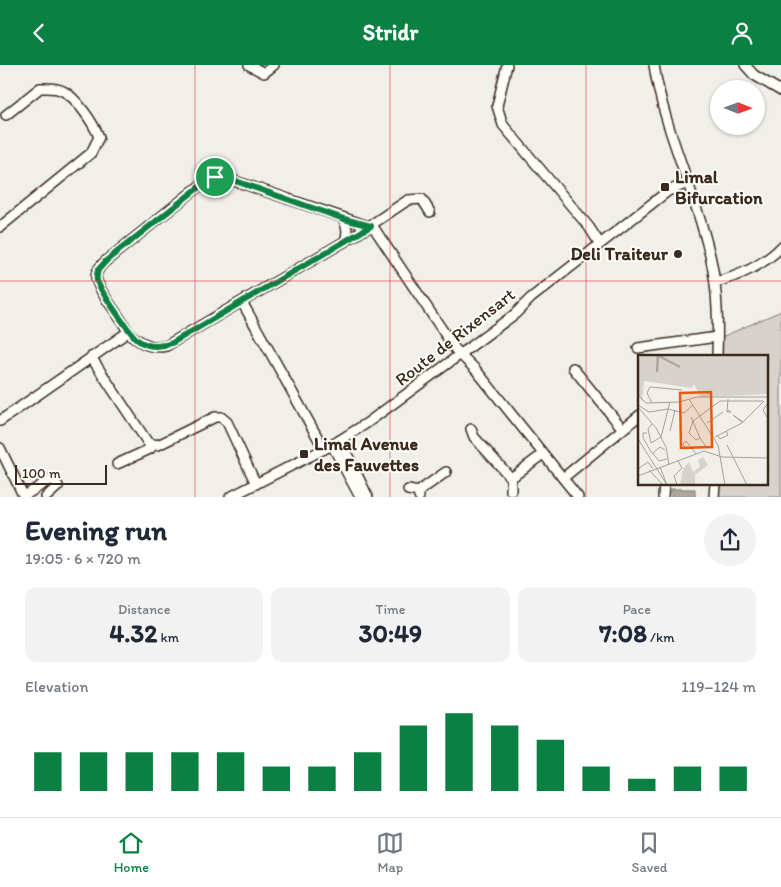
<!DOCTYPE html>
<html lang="en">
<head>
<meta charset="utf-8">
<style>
  :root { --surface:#fff; --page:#f2f2f3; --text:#1f2937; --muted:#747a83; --line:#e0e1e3; --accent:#0b8043 }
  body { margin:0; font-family:Itim,sans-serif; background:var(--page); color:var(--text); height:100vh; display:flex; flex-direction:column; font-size:19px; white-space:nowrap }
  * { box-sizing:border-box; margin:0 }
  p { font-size:16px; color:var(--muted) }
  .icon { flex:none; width:28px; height:28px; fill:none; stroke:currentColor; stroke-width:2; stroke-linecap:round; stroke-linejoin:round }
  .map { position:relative; height:432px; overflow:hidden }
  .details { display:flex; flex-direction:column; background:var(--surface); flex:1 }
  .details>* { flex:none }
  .needle { width:32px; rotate:91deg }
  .fabs { position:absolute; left:710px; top:15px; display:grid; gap:10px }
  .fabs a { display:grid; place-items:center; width:55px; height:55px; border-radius:50%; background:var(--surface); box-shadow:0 1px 4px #0004; font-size:25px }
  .scale { position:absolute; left:15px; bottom:12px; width:92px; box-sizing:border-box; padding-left:5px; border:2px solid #3b2a1e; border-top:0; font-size:14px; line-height:18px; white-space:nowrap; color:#3b2a1e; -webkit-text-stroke:4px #fdfcf7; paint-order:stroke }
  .pin { position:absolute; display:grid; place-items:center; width:42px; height:42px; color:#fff; margin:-21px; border:2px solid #fff; border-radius:50%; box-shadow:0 1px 5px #0007 }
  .round { display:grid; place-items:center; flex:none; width:52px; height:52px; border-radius:26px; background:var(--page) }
  .overview { display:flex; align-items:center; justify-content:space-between; height:85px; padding:0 25px }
  h1 { font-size:28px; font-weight:800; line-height:38px }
  .metrics { display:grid; grid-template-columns:repeat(3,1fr); gap:8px; height:85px; padding:5px 25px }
  .metrics div { display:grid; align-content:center; border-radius:12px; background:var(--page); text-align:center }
  .metrics b { font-size:25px; font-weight:800 }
  .metrics small { font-size:14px; font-weight:400 }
  .metrics p { font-size:14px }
  .chart { height:140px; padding:10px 25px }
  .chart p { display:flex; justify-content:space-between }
  .chart svg { width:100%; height:90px; margin-top:5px; stroke:var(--accent); stroke-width:6 }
  header { display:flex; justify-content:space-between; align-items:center; height:65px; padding:0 25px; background:var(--accent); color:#fff; font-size:22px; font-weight:800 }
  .tabs { display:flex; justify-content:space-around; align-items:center; height:70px; border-top:1px solid var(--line); background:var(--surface); font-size:14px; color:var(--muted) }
  .tabs a { display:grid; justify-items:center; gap:2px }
  .tabs .current { color:var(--accent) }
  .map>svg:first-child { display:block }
  .green { fill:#d7d2cc; stroke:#897e75 }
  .water { fill:#aea69f; stroke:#80746b }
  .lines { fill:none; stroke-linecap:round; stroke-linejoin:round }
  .minor-casing { stroke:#3b2a1e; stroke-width:12 }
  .minor { stroke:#fdfcf7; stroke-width:9 }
  .route-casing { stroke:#fff; stroke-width:10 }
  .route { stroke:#0b8043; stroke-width:6 }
  .grid { fill:none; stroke:#d62828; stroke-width:1; stroke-opacity:0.55 }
  .poi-dot { fill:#3b2a1e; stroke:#fdfcf7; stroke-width:2 }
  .labels { text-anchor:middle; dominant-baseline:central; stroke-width:4; stroke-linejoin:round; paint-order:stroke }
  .poi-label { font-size:18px; font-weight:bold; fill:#3b2a1e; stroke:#fdfcf7; text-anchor:start }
  .street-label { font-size:18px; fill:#3b2a1e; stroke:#fdfcf7 }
  .inset-river { fill:none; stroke:#aea69f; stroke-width:2.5 }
  .inset-road { fill:none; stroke:#a8a098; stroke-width:1 }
  .view { fill:#e8590c; fill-opacity:0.15; stroke:#e8590c; stroke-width:2.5 }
  .inset-edge { fill:none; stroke:#3b2a1e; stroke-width:2.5 }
</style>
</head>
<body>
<header><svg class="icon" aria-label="back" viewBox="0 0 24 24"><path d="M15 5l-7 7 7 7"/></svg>Stridr<svg class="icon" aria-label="person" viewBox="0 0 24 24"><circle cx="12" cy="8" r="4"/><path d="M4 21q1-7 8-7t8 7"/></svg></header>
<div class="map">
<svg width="781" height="432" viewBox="0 0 781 432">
  <rect width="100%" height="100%" fill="#f1efea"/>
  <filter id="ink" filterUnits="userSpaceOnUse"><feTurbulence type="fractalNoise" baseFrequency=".02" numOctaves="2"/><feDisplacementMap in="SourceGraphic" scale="10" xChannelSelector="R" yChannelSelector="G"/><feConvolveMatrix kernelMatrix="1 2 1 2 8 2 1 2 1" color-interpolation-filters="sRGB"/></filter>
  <g filter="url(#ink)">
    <path class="green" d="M781,246v186h-62l1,-14h47v-127h-45v-19z"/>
    <rect class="water" x="671" y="424" width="24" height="8"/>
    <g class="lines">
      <defs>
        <g id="minor">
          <path d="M249,0l15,8 10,-8"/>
          <path d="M507,0l-10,41 6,19 86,102 11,17"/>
          <path d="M654,0c10,67 43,129 57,195 7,32 7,64 6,96"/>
          <path d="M745,0l9,10 27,16"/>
          <path d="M344,154l3,11 -1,11"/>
          <path d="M0,162l91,-74 8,-16c-5,-13 -23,-40 -36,-46 -7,-4 -15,-3 -23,-3l-34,27"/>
          <path d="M715,217c23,-5 50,-18 66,-35"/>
          <path d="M242,237l82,147"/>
          <path d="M128,267c11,11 23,17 38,14l193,-113 49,-33 14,-1 8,13"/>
          <path d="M638,283l79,-11"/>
          <path d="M91,292l57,86 10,2 57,-28h6l6,5 29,62"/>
          <path d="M573,303l49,60"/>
          <path d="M0,356l128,-89c-6,-15 -32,-42 -32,-56 1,-7 6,-12 11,-16l100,-80 16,-3 151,51 81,121 21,21 102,127"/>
          <path d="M471,364l3,8 37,41 32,-24"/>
          <path d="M340,375l28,57"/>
          <path d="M332,380l28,52"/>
          <path d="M0,383l24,49"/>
          <path d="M117,399l33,-15 3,-4"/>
          <path d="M511,413v13"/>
          <path d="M563,413l77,-63"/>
          <path d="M408,425l11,2"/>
          <path d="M24,431l29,-18 5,8 -12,11"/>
          <path d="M230,432l102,-52 35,-22 148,-109 16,-16 137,-107 20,-8"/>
          <path d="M419,432v-5l3,-3 24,-17"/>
          <path d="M663,432l1,-14"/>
          <path d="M714,432l1,-14"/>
        </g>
      </defs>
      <use href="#minor" class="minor-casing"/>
      <use href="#minor" class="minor"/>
    </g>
  </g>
  <g class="lines" filter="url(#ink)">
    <defs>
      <path id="route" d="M215,112l12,1 117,41 27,7 -199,117c-11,4 -22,5 -33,-2 -7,-4 -39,-51 -42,-60 -1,-4 0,-7 1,-11l9,-10 101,-80z"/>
    </defs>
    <use href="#route" class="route-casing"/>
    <use href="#route" class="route"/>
  </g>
  <path class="grid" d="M195,0v432M390,0v432M586,0v432M0,216h781"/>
  <g class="poi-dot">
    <rect x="660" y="117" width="10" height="10" rx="2.5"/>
    <circle cx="678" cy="189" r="5"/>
    <rect x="299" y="384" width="10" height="10" rx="2.5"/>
  </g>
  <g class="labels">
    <g class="poi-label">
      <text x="675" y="112">Limal<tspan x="675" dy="21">Bifurcation</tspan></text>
      <text x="668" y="189" text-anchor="end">Deli Traiteur</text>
      <text x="314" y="379">Limal Avenue<tspan x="314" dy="21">des Fauvettes</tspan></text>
    </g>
    <g class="street-label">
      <text transform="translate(455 272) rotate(-38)">Route de Rixensart</text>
    </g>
  </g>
  <g transform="translate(638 290)">
    <rect width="130" height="130" fill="#f1efea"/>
    <path d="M3,0h127v39l-68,3 -6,-13 -2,4 -48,-7 -2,21 -4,-9v-33zM65,102l5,8 -13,10v10h-15l3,-16 6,-7 4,10 7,-5 -2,-7z" fill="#d7d2cc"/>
    <path class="inset-river" d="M21,1l21,11M19,17l1,-17"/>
    <path class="inset-road" d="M0,40l8,8 33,-1 18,-5h71M51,44l29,46 7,40M14,48l-5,-10 3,-6 32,3M130,48l-5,7 5,9M0,50l11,7 19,-3 16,4 9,-8M0,52l18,21 10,19 3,18M90,55l3,2h-4l1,-13M53,62l9,21M69,68l16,-11M105,68l-10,-8 10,7M14,69l-4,5 3,14 10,-6 9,-35M32,76l5,-21M9,78h-4v5l7,12 9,11 8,-2M80,81l2,3 8,-4 -2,-4M77,82l27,-14 22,-22M0,84l29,46M89,90l20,40M47,92l-2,-3 3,-3 10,13M69,93l-7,-10 -4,2 -7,-7 4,-12 27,-20h43M15,98l7,-6 5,3M22,112l7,18M0,114l10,-7 5,7M11,115l14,15M0,121l66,-25 18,6 46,1M39,130l-3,-9 8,-8 -4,-7"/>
    <path class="view" d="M73,37l1,55 -31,1 -1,-55z"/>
    <rect width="130" height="130" class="inset-edge"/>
  </g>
</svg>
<div class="fabs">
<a><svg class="needle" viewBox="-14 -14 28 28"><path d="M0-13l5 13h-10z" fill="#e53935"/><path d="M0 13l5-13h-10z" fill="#747a83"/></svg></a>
</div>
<div class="scale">100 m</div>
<div class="pin" style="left:215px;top:112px;background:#1e9e55"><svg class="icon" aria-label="arrive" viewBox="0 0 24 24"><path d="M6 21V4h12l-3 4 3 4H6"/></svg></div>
</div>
<section class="details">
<div class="overview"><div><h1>Evening run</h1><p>19:05 · 6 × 720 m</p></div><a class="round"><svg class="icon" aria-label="share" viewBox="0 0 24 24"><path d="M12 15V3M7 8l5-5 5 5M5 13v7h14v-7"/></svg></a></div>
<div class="metrics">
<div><p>Distance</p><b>4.32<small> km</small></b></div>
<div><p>Time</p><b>30:49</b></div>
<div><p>Pace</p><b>7:08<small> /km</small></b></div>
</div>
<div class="chart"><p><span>Elevation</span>119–124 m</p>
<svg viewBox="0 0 160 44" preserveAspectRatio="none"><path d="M5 44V25M15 44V25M25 44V25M35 44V25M45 44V25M55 44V32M65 44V32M75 44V25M85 44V12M95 44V6M105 44V12M115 44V19M125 44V32M135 44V38M145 44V32M155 44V32"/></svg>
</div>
</section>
<nav class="tabs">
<a class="current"><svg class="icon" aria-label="home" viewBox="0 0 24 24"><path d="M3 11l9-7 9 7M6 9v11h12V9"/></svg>Home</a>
<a><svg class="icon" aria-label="map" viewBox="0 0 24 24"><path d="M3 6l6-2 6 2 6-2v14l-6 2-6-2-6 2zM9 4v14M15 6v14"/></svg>Map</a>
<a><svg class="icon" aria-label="saved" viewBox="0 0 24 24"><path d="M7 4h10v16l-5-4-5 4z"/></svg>Saved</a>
</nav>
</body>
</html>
